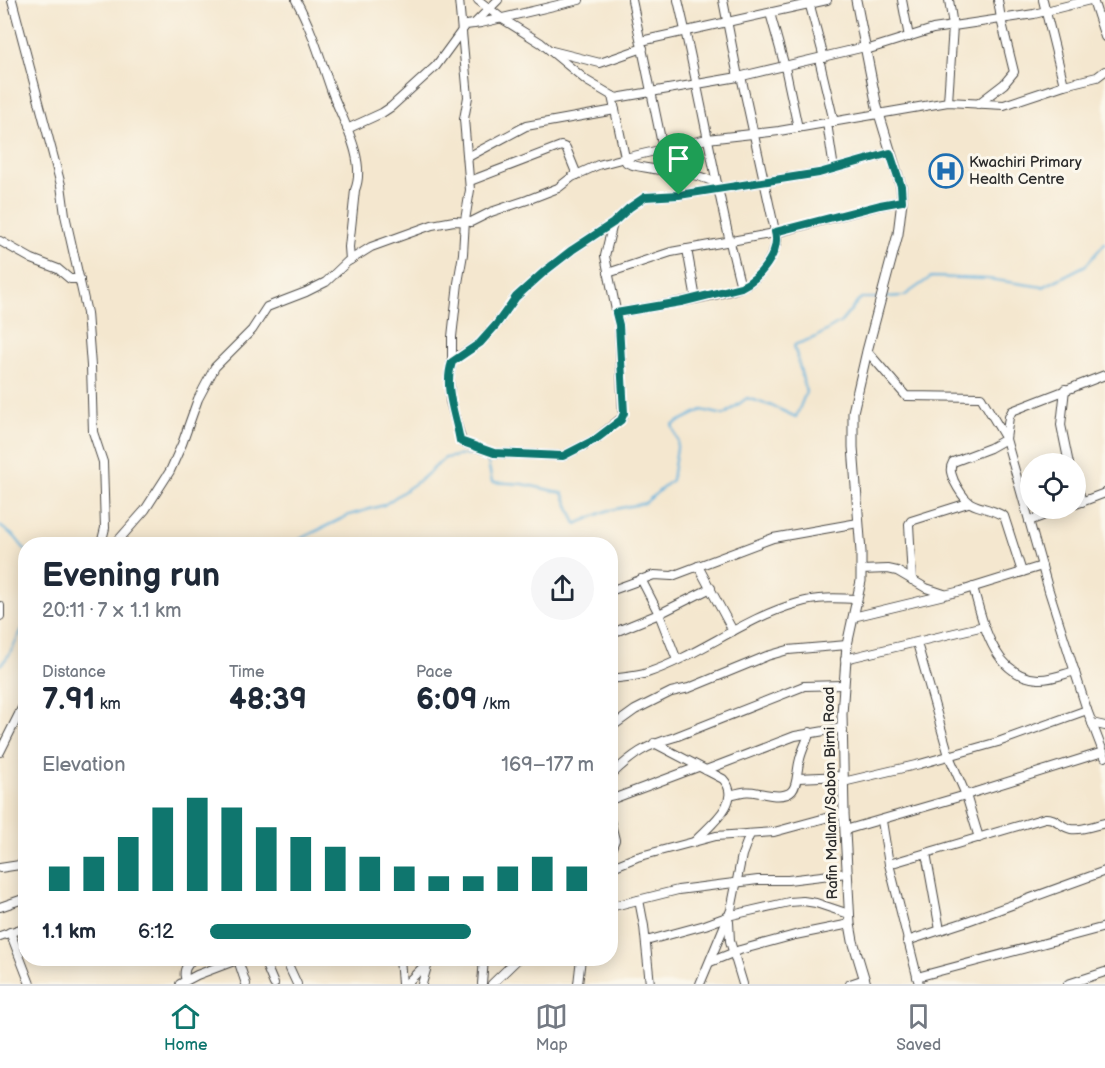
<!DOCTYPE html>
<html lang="en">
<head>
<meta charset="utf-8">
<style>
  :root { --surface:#fff; --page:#f6f6f7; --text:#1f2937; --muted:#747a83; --line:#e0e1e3; --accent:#0f766e }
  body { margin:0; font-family:"Balsamiq Sans",sans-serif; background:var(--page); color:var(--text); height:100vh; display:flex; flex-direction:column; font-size:22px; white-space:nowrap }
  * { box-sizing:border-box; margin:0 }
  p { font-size:20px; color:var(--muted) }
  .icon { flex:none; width:33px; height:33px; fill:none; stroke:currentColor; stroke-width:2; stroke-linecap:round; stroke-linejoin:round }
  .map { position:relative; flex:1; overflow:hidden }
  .panel { position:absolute; left:18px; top:537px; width:600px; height:429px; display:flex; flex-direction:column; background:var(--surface); border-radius:24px; box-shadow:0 3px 15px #0003 }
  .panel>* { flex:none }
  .tools { position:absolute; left:1020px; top:453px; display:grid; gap:12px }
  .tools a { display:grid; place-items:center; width:66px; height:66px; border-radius:50%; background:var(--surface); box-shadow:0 3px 15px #0003; font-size:30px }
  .pin { position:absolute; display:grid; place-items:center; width:51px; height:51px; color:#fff; margin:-62px -26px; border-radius:50% 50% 50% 0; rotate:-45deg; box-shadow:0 0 6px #0007 }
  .pin .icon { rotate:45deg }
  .round { display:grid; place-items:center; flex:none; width:63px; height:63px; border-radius:32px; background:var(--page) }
  .summary { display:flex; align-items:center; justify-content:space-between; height:102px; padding:0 24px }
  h1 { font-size:33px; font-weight:600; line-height:45px }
  .figures { display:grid; grid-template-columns:repeat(3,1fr); gap:9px; height:102px; padding:6px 24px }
  .figures div { display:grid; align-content:center }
  .figures b { font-size:30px; font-weight:600 }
  .figures small { font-size:16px; font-weight:400 }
  .figures p { font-size:16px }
  .chart { height:168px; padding:12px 24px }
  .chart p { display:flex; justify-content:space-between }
  .chart svg { width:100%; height:108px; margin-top:6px; stroke:var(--accent); stroke-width:6 }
  ul { padding:0 24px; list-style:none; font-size:20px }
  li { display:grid; grid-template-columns:96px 72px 1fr; align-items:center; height:45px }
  li i { height:15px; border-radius:8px; background:var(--accent) }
  .menu { display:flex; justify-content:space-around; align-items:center; height:84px; border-top:2px solid var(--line); background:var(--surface); font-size:16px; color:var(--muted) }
  .menu a { display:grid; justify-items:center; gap:3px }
  .menu .active { color:var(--accent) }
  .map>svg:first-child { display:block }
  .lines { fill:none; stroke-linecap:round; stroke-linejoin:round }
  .stream { stroke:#63b1dd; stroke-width:2 }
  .minor-casing { stroke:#494744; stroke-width:10 }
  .tertiary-casing { stroke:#494744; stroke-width:11 }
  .minor { stroke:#fff; stroke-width:8 }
  .tertiary { stroke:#fff; stroke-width:9 }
  .route-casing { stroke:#fff; stroke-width:12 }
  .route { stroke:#0f766e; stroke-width:8 }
  .labels { text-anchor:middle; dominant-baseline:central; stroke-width:6; stroke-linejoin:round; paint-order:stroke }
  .poi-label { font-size:15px; fill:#2b2b2b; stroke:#fbf7ec; text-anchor:start }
  .street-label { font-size:15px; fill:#2b2b2b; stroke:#fbf7ec }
</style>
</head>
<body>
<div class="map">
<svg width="1105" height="984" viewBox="0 0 1105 984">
  <rect width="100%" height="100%" fill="#fbf7ec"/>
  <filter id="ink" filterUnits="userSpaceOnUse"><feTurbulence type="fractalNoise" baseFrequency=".0167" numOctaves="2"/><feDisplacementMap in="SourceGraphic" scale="12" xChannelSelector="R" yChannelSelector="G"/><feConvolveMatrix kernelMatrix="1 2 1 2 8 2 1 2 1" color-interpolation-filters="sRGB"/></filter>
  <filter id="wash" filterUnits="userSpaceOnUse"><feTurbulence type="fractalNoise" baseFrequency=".008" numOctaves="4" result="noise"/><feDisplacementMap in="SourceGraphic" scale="24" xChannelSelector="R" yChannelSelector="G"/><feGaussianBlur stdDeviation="1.35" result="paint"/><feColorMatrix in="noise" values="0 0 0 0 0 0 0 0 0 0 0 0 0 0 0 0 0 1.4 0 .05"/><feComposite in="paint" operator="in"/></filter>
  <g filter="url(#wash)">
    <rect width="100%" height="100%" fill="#f4e7cf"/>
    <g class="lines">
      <g class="stream">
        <path d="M883,297l21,-1 27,-19 57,2 55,8 43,-22 19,-22"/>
        <path d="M486,452l6,30 31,2 40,9 13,31 30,-13 39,-8 27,-23 6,-39 -6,-16 30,-15 22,5 23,-17 25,8 24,11 10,-25 -12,-47 22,-8 25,-15 20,-24h16"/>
        <path d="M0,526l15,11 11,14"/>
        <path d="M294,544l6,-5 49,-24 35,-10 39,-27 22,-20 37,-6"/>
        <path d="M0,665c14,-12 14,-25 26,-41"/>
      </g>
    </g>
  </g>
  <g filter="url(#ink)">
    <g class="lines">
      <defs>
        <g id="minor">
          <path d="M12,0l49,185 4,30 22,98 4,53 2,66 10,30 2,66 -4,16"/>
          <path d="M296,0c16,29 25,61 36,92 10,27 35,69 23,98l-6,57 1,13"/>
          <path d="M478,0l23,18 40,25 46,38 29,17 122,-21 127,-30"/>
          <path d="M632,0l31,149"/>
          <path d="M678,0c23,95 38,192 63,287"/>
          <path d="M723,0l15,77"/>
          <path d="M902,0l7,37"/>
          <path d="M1043,0l21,85"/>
          <path d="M1093,0l12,37"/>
          <path d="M809,2l15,56"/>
          <path d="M770,13l15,54 13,61"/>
          <path d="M474,24l24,-24"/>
          <path d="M641,41l186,-41"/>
          <path d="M866,50l67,-21 101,-15 56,-14"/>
          <path d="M552,51l48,12 43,-15"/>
          <path d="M819,59l15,63"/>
          <path d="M612,96l14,66c8,5 18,5 27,7 21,3 46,4 64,15"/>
          <path d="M948,102l5,-76 -4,-26"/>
          <path d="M978,104l26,-20 10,-12 -13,-53 -3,-19"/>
          <path d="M827,123l7,46"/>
          <path d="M347,129l35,-16 9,-6 45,-41 30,-41 15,-2 98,-23"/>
          <path d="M468,157l58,-31 89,-16"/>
          <path d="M470,181l91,-35 5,2 11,27"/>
          <path d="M613,223l-8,33 14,69 4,92 -27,22 -33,17 -70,-3 -31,-11 -12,-41 -1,-25 3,-15 28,-18 16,-18 20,-28 29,-26 27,-21 41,-27 16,-15 16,-11 34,-2 140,-22 71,-20"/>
          <path d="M0,241l32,18 26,10 12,10h10"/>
          <path d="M687,249l9,50"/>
          <path d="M608,273l63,-21 104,-19 106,-28 21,-4"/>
          <path d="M616,313c30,-5 59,-10 89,-16 13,-3 28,-5 40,-12 16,-8 28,-28 32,-45l-36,-164"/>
          <path d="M867,351l39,45 75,1 25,42 43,152 38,119 18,47"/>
          <path d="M452,361v-24l6,-54 5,-29 2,-34 5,-30 -6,-71 4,-22 -9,-97"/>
          <path d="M1065,389l-4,36 8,39"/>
          <path d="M1076,482l6,20"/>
          <path d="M1076,504l29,-11"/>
          <path d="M1029,521l35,-13"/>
          <path d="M115,544l30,-34 25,-39 12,-27 16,-45 17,-32 37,-37 15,-23 39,-15 20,-10 21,-20 24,-15 61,-22 22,-4 17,1 20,-10 36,-12 31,-12 14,-11 26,-12 27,-7 82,-19 72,-8 169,-29 56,3 60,-20 33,-8 8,-6"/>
          <path d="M698,566l35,65"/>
          <path d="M861,570l27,-1 9,2 29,17 18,6"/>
          <path d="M1022,572l-18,-56c-28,-15 -33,-2 -50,-35 -3,-8 -5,-12 -1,-19l37,-14 16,-9 3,-22 3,-6 93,-36"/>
          <path d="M641,579l18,35 18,46"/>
          <path d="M912,580l-3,-56 2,-3 57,-18"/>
          <path d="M973,587c10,35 20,89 65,92 13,1 25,-5 37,-8"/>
          <path d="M610,591l44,-16 18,1 101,-38 85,-15"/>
          <path d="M0,606v10"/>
          <path d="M853,617l108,-26 81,-25"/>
          <path d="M610,634l49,-20 52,-26"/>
          <path d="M917,643l32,113 17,39 13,43"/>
          <path d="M845,659l139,-33"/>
          <path d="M610,679c12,-2 26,-2 37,-6 53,-18 97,-55 151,-70 18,-6 40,-5 59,-4"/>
          <path d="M1092,723l13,3"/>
          <path d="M610,728l25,-18 36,-18 18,-4 78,-32 21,-6 59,-5"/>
          <path d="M654,743l69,36c21,22 -14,47 -28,62"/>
          <path d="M0,752l26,-52"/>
          <path d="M706,770l89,-34 47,-8"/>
          <path d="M610,776c22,-21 36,-31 65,-39l129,-51 39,-1"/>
          <path d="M798,778l45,-2"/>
          <path d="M843,782l77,-18 78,-22 89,-32"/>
          <path d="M730,795c22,-6 20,-3 41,0 31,4 23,-16 29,-36 2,-9 7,-18 10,-27"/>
          <path d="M610,800l88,-33"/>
          <path d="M610,820l5,20 -5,12"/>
          <path d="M882,821l7,43 30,120"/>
          <path d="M845,830l121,-35 137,-43"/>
          <path d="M926,853l14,77"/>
          <path d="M889,864l156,-46c12,-1 15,9 26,11 10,2 24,-4 34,-6"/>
          <path d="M0,868l26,-4"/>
          <path d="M610,868l27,-11 79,-21 58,-4 70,-19"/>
          <path d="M639,900l5,26 6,58"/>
          <path d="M0,907l26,-9"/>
          <path d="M610,907l68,-17 80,-10h30l59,-7"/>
          <path d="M727,918l2,4 1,19 13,43"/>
          <path d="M10,932l20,52"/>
          <path d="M0,936l26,-9"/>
          <path d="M646,941l59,-16 27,-10 57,-13 14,-1 13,2 33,11"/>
          <path d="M907,941l55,-18 143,-52"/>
          <path d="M263,958l11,26"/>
          <path d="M285,958l12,26"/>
          <path d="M400,958l2,26"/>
          <path d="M238,960l8,24"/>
          <path d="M710,962l30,-12 55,-15 55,-11"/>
          <path d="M917,977l188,-50"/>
          <path d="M186,980c-4,-10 1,-14 7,-22"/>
          <path d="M180,984l17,-9 45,-17"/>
          <path d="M406,984l22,-22"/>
          <path d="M422,984l6,-21"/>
          <path d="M482,984l2,-26"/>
          <path d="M492,984l27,-26"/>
          <path d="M578,984l3,-26"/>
          <path d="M700,984l31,-74 11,-55 8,-21"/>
          <path d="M850,984l15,-5"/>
          <path d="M1068,984l37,-12"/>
        </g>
        <path id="tertiary" d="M856,0l21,107 24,79 1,15 -4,33 -31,117 -14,61v35l8,105v29l-14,64 -5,69 2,99 6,111 3,17 13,43"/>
      </defs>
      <use href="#minor" class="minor-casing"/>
      <use href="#tertiary" class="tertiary-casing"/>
      <use href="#minor" class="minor"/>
      <use href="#tertiary" class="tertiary"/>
    </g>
  </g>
  <g class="lines" filter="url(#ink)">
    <defs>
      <path id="route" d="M890,153l11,33 1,15 -22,4 -105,27c6,20 -16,47 -34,55l-60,15 -65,11 3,12 5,88 -3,7 -25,19 -33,17 -69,-3 -34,-12c-4,-26 -17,-53 -8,-79l28,-19 16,-18 20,-28 29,-26 27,-21 41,-27 16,-15 16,-11 34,-2 140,-22z"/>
    </defs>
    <use href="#route" class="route-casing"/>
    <use href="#route" class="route"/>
  </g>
  <defs>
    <symbol id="hospital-ring" viewBox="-11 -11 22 22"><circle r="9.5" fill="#fbf7ec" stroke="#1f6fb2" stroke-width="1.5"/><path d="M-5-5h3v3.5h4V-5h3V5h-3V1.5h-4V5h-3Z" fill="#1f6fb2"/></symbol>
  </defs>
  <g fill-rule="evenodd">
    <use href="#hospital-ring" x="927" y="152" width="38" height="38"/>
  </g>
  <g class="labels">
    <g class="poi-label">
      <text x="969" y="162">Kwachiri Primary<tspan x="969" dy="17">Health Centre</tspan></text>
    </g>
    <g class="street-label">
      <text transform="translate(831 793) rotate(-91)">Rafin Mallam/Sabon Birni Road</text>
    </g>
  </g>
</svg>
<div class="tools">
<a><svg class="icon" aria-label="locate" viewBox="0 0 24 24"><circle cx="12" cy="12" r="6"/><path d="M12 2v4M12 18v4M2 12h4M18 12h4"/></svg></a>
</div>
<div class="pin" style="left:679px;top:195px;background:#1e9e55"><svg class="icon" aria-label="arrive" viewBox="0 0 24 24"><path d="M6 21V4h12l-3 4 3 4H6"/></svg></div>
<section class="panel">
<div class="summary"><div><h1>Evening run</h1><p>20:11 · 7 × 1.1 km</p></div><a class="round"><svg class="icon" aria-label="share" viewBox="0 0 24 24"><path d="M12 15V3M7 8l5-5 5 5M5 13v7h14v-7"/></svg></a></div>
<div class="figures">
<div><p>Distance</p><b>7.91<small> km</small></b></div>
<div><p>Time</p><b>48:39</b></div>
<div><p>Pace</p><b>6:09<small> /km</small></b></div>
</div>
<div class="chart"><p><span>Elevation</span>169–177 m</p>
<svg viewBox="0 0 160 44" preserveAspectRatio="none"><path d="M5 44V34M15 44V30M25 44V22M35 44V10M45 44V6M55 44V10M65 44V18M75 44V22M85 44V26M95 44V30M105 44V34M115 44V38M125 44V38M135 44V34M145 44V30M155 44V34"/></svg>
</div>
<ul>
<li><b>1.1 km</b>6:12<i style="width:68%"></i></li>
</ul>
</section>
</div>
<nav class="menu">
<a class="active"><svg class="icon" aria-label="home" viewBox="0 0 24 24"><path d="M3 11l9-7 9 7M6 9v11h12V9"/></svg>Home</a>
<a><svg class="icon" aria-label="map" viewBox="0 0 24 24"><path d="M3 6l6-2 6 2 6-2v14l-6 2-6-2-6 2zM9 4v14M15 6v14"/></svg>Map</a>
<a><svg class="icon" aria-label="saved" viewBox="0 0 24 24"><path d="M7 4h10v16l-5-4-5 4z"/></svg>Saved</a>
</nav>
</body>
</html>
